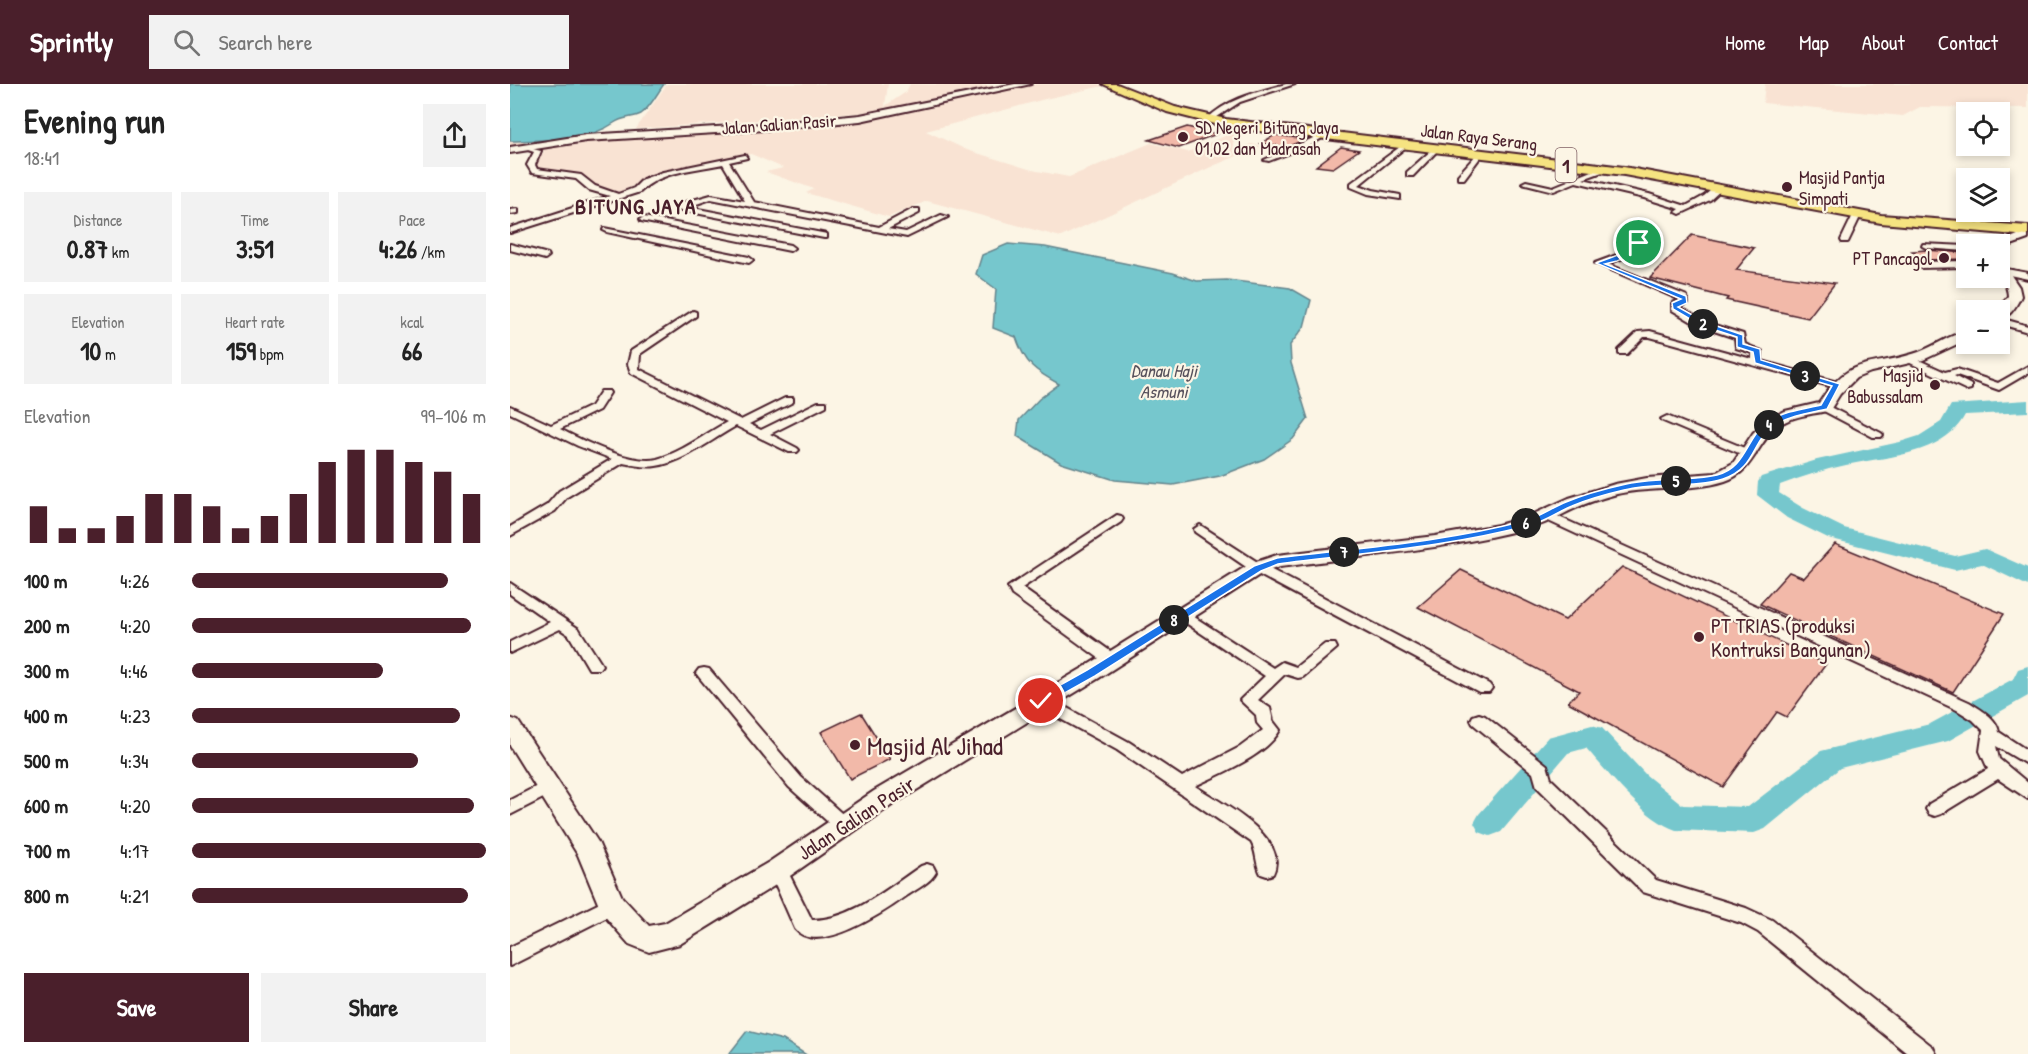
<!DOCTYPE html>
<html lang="en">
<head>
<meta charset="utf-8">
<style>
  :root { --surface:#fff; --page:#f2f2f2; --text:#222; --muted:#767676; --accent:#4a1f2b }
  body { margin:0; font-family:"Patrick Hand",sans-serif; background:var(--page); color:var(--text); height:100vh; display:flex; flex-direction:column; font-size:22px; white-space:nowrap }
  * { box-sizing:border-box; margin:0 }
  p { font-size:20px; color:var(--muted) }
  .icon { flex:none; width:33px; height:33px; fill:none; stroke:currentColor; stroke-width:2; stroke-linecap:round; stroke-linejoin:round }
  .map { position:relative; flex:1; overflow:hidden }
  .side { display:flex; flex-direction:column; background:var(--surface); width:510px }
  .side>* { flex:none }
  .fabs { position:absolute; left:1446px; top:18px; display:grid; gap:12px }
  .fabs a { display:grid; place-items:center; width:54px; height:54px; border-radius:0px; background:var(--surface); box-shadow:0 3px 9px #0003; font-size:30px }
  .pin { position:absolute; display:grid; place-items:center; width:51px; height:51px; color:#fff; margin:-26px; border:3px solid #fff; border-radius:50%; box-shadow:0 2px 6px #0007 }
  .km { position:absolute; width:30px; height:30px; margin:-15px; border-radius:50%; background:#222; color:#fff; font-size:16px; line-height:30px; text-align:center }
  .round { display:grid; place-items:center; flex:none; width:63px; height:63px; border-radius:0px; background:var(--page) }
  .overview { display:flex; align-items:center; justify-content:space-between; height:102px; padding:0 24px }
  h1 { font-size:33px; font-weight:800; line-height:45px }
  .stats { display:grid; grid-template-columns:repeat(3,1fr); gap:9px; height:102px; padding:6px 24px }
  .stats div { display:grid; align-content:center; border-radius:0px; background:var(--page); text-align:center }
  .stats b { font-size:26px; font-weight:800 }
  .stats small { font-size:16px; font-weight:400 }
  .stats p { font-size:16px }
  .chart { height:168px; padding:12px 24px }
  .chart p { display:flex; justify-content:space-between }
  .chart svg { width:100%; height:108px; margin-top:6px; stroke:var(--accent); stroke-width:6 }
  .action { display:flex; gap:12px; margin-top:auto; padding:12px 24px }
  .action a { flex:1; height:69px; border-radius:0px; background:var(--accent); color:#fff; font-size:24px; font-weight:800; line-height:69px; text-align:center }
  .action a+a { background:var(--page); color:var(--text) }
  ul { padding:0 24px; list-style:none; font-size:20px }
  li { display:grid; grid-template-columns:96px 72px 1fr; align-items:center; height:45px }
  li i { height:15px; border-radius:8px; background:var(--accent) }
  header { display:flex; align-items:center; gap:36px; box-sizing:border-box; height:84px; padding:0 30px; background:var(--accent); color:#fff }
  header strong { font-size:28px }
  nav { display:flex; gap:33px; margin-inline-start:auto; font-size:21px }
  .search { width:420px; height:54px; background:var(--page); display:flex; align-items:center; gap:15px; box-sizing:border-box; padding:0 21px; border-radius:0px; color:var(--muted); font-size:22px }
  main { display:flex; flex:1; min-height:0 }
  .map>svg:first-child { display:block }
  .built { fill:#f9e3d3 }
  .water { fill:#76c7cd; stroke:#64848c; stroke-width:1.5 }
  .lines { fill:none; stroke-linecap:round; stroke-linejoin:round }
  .river { fill:#76c7cd; fill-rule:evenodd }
  .building { fill:#f2b9a9; stroke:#4a1f2b; stroke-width:1.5 }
  .street-casing { stroke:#4a1f2b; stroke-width:4 }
  .secondary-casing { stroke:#4a1f2b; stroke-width:4 }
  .highway-casing { stroke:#4a1f2b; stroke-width:4 }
  .street { fill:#fcf5e5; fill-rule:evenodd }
  .secondary { fill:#fcf5e5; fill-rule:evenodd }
  .highway { fill:#f6e381; fill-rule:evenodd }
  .route { fill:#1a73e8; stroke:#fff; stroke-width:1.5 }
  .poi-dot { fill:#4a1f2b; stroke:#fcf5e5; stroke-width:2 }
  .labels { text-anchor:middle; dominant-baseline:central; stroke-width:4.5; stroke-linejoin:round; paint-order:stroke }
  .far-street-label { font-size:18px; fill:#4a1f2b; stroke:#fcf5e5 }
  .far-poi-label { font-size:18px; fill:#4a1f2b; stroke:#fcf5e5; text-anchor:start }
  .far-water-label { font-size:18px; font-style:italic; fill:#57515c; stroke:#fcf5e5 }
  .shield { fill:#fcf5e5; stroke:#7f5f63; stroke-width:1.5 }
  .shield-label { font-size:20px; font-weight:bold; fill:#4a1f2b }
  .poi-label { font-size:21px; fill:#4a1f2b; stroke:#fcf5e5; text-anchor:start }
  .street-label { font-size:21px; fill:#4a1f2b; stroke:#fcf5e5 }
  .far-district-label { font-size:22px; font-weight:bold; letter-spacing:1.5px; fill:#4a1f2b; stroke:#fcf5e5 }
  .near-poi-label { font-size:26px; fill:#4a1f2b; stroke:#fcf5e5; text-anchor:start }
</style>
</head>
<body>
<header>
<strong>Sprintly</strong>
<div class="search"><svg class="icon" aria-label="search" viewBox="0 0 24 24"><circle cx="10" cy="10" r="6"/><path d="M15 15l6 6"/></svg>Search here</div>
<nav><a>Home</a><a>Map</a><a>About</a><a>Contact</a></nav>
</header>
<main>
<section class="side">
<div class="overview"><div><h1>Evening run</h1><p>18:41</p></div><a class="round"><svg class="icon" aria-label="share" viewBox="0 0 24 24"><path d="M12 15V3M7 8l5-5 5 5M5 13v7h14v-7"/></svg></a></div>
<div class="stats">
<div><p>Distance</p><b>0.87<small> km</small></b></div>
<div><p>Time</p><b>3:51</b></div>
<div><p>Pace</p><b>4:26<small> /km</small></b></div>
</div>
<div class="stats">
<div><p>Elevation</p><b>10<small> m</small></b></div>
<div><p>Heart rate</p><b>159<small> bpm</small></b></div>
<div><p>kcal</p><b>66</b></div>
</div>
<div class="chart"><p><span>Elevation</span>99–106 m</p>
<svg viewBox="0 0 160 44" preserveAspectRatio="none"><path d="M5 44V29M15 44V38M25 44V38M35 44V33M45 44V24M55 44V24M65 44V29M75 44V38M85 44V33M95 44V24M105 44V11M115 44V6M125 44V6M135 44V11M145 44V15M155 44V24"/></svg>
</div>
<ul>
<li><b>100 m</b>4:26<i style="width:87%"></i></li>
<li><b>200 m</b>4:20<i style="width:95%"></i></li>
<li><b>300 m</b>4:46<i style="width:65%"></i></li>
<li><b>400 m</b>4:23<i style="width:91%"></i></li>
<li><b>500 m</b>4:34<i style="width:77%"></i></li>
<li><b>600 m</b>4:20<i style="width:96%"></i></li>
<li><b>700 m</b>4:17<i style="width:100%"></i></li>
<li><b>800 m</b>4:21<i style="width:94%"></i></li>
</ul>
<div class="action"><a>Save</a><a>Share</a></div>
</section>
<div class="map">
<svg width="1518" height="970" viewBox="0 0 1518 970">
  <rect width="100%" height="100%" fill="#fcf5e5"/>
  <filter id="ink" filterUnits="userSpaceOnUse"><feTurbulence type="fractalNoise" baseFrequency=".0167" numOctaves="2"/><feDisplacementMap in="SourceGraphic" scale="12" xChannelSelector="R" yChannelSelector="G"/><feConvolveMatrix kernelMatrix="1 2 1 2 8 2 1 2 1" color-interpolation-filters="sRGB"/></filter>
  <g filter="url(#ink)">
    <g class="built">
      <path d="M157,0h221l-3,22 21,-14 4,-8 101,2 -121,25 -5,-5 -1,5 -248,18z"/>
      <path d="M526,0h63l4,2 -58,13 -119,32 41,19 65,20 37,7 82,-34 37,9 48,-21 -3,20 18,-7 10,2 -48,20 -152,71 -134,-36 -38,16 -83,-24 8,-4 -48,-17 17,-4 -32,-14 -93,21 -41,18 -25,-9 -4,-6 -45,-6 -7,-6v-5l8,-9 -3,-4 -31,1v-7l115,-2 238,-20z"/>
      <path d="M1255,0h263v24l-108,-1 -17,9 -140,-13z"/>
    </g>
    <g class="water">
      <path d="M0,0h154c-6,8 -14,24 -23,30 -8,4 -19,3 -27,9 -27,19 -71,17 -104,18z"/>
      <path d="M498,160l37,3 128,26 24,8 30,-1 63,8 21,12 -7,27 -14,18 1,18 17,56 -15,20 -29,20 -44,17 -47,9 -58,-5 -54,-17 -44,-27 2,-16 20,-21 20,-15c-24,-13 -34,-20 -43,-47l-23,-9 3,-39 -20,-15 6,-19z"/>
      <path d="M237,947l36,9 22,14h-76z"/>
    </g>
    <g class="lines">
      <g class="river">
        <path d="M1518,316v12l-63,3c-22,41 -79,41 -119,50 -23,5 -45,12 -66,20l-1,8 24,15 41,20 111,28 30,-7 43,19v18l-46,-22 -27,6 -127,-32 -41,-20 -30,-23 1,-13 3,-5 56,-17 83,-18 19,-6 22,-14 10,-17z"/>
        <path d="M1518,582v30l-80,45 -108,27 -75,61 -11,4 -78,-3c-32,-11 -67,-56 -90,-82l-18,5 -67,79 -11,4 -11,-4 -5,-9 5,-9 69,-77 44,-12 10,3 44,47 37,30 65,2 73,-56 109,-27 83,-45 5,-10z"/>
      </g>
    </g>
    <g class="building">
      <path d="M677,43l30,7 -38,14 -30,-8z"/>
      <path d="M765,51l31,4 -19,8 -26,-4z"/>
      <path d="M831,63l18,3 -26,18 -17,-2z"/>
      <path d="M1182,151l62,13 -18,22 99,13 -27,35 -82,-18 2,-2 -78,-20z"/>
      <path d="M1417,166l39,3v6l-42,1 -12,-9z"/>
      <path d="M1325,460l169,70 -51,78 -193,-88 29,-32 15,6z"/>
      <path d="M1112,483l204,97 -39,53 -10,-5 -54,75 -155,-85 11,-11 -161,-84 43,-37 104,50z"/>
      <path d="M351,629l29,46 -40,20 -29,-47z"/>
    </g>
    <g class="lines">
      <defs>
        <g id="street">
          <path d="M776,0h9l-55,18 -29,19 -5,-1c22,-22 51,-28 80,-36z"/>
          <path d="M810,51l5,1 -14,9 -42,16 -5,-1z"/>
          <path d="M894,60l2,3 -47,38 14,5 27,5v4l-32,-5 -17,-7v-4z"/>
          <path d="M15,63l16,4 -6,14 2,4 44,6 14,11 23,8 16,-6 9,-9 20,-7 82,-17 2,3 -18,4 25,40 125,25 34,-18h6v4l-31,16 18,3 35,-17 7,2 -41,20 -196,-38 -23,8 139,27v4h-3l-149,-29v-4l36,-10 34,6 -22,-37c-27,6 -63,7 -83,28l-130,41v-5l100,-32 -21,-6 -13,-11 -44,-6 -5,-8 7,-13 -9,-3z"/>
          <path d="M923,65l5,1 -25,26h-6v-4z"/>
          <path d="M967,70l5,1 -18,24h-6v-4z"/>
          <path d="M1092,83l4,2 -1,2 -22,8 66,15 37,12 18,-10 12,-10 7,2 -13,12 -30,14 -4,-2 4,-3 -36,-11 -68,-16 -22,9 -32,-8 4,-2 27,6z"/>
          <path d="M8,125v4l-8,1v-4z"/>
          <path d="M1344,129l7,2 -13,27h-6l-1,-2z"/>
          <path d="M134,133l146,28 4,3 -4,3 -149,-30 -1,-2z"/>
          <path d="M94,144l145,29 4,3 -4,3 -142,-31 -4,-2z"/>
          <path d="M1139,149l7,2 -11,7 6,2v4l-43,16 79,32 1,7 -8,4 25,15 38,12 2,10 17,7v10l79,22v4h-8l-183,-50h-6l-17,17h-8v-4l19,-18 12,-1 102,28v-6l-16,-5 -1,-10 -36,-12 -27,-16v-7l8,-3 -85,-37 46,-17 -7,-4z"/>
          <path d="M0,160l38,10 1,2 -4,3 -35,-9z"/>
          <path d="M1413,160l43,2v5l-40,-3 -4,-2z"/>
          <path d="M1456,177v6l-47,1 -4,-3 4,-3z"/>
          <path d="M1491,184l27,5v6l-28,-6z"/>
          <path d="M183,227l3,1v4l-56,38 -1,15 102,51 44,-22h8v4l-44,22 12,6 57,-28h8v4l-56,28 27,14 2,2 -2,2h-8l-53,-26c-25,14 -52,36 -80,40 -11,2 -22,-1 -33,-3l-56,34 -12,14 -45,25v-9l37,-22 12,-14 53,-32 -34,-13 -68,-33v-7l41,19 40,-19 10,-15h8l1,2 -11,17 -39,19c23,12 72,36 97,30 25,-7 48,-25 70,-37l-96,-49 -3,-9 3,-13z"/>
          <path d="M1490,234l28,8v6l-28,-8z"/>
          <path d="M1400,272l35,16 12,-3 41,14 30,-17v7l-29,17 -42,-15 -3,1 17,9v4l-4,1 -61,-29v-4z"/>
          <path d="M1314,320l57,29 2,2 -2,2h-8l-53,-28 -1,-2z"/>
          <path d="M1157,332l87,36 2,2 -6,3 -4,-1 -83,-35 -2,-2z"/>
          <path d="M1038,428l421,190c11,7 28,16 30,30l29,19v14l-32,-19 3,13 29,24v16l-30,-20 -57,35 -6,2 -6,-2 -3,-5 3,-5 59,-35 -8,-18 3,-21 -10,-10 -16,-10 -413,-191 -2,-3z"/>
          <path d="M607,431l4,1 2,3 -2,3 -99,66 95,68 2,4 -2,4h-10l-95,-69 -4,-8z"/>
          <path d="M690,441l62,40 227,119 3,4 -3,4h-10l-227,-121 -57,-39 -1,-3z"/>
          <path d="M0,499l69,46 23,36 -3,4h-10l-20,-34 -9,-6 -50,24v-11l40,-20 -40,-28z"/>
          <path d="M672,525l91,59 9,-6 14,5 29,-23h10l2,4 -34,29 -5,1 -13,-4 -27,26 12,8 3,13 7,9c-14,26 -59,43 -85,56 24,16 96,51 78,88l-6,2 -6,-2c-6,-11 -4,-22 -10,-32l-134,-92 -82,-45 -2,-4 2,-4h12l82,45 53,35 58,-30 23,-17 -6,-7 -1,-8 -16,-15 25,-24 -88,-59 -2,-3 2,-3z"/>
          <path d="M194,584l5,1 92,108 48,43 3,5 -3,5 -6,2 -6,-2 -48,-43 -90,-110 -3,-4 3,-4z"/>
          <path d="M969,630l6,2 62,49 4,14 105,101 90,28 26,12 161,127 3,7h-28l-150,-122 -17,-9 -98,-31 -106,-105 -4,-14 -60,-49 -2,-4 2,-4z"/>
          <path d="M39,696l6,2 2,5 -2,5 -45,23v-15z"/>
          <path d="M268,778l6,2 28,56c40,0 76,-32 109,-54l6,-2 6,2 3,6c-5,10 -19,17 -28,23 -22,16 -90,62 -113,34l-26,-59 3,-6z"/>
          <path d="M102,813l7,2 2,6 -2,6 -109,55v-19z"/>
        </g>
        <g id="secondary">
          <path d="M505,0h16l-171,37 -95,9 -179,11 -76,12v-6l76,-12 179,-11 95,-9z"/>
          <path d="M1518,147v8l-28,10v-5h-5z"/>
          <path d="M1490,180l4,1 15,22 2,9c-4,9 -11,21 -21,23v-9h-3l11,-14c0,-13 -10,-17 -8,-32z"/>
          <path d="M1456,247v9l-43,20 -52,12 -15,6 -16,16 -10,16c-18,5 -37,5 -52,16 -22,17 -24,46 -53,55 -35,11 -72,5 -108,13 -15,4 -29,8 -43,15 -14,6 -27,15 -42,18 -82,22 -168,29 -252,40l-16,5 -165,106 -207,127 -105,73 -107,66 -31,8 -20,-8 -27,-31 -24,-58 -68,-109v-28l8,3 80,121 24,55 27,29 16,-3 104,-61 105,-71 209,-123 167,-104 27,-9 158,-19 63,-11 29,-8 42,-19 46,-14 32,-6 68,-5 18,-10 20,-30 13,-13 19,-9 34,-8c32,-50 51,-34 100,-51 16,-6 31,-17 47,-21z"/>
        </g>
        <path id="highway" d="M593,0h14l58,23 51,12 398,48 257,48 147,11v10l-147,-13 -257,-48 -398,-48 -59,-15z"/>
      </defs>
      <use href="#street" class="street-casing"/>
      <use href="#secondary" class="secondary-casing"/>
      <use href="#highway" class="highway-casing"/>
      <use href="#street" class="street"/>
      <use href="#secondary" class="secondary"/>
      <use href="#highway" class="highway"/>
    </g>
  </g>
  <path class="route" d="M1129,157l12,5 -34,15 -12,3 81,32 1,7 -9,4 27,15 38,13v9l17,5 1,11 79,24 -13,25c-18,4 -36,6 -52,16 -24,15 -18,43 -52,54 -29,9 -68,3 -99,11 -17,4 -36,9 -52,16 -15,6 -26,15 -42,19 -82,22 -168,28 -252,39l-17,7 -166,105 -50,28h-8v-6l50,-28 167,-104 23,-8c82,-10 167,-16 247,-37 16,-4 27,-13 42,-19 17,-7 38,-13 56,-17 31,-8 64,-3 95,-10 30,-7 29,-39 52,-54 16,-10 34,-12 52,-16l11,-19 -77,-23 -2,-11 -16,-5v-10l-37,-12 -27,-16 -1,-6 9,-4 -85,-36 47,-17 -6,-2z"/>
  <g class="poi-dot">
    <circle cx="673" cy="53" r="6"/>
    <circle cx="1277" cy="103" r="6"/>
    <circle cx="1434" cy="174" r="6"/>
    <circle cx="1425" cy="301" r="6"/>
    <circle cx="1189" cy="553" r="6"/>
    <circle cx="345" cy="661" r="6"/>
  </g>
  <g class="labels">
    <g class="far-street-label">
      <text transform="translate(269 40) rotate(-4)">Jalan Galian Pasir</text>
      <text transform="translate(969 53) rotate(7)">Jalan Raya Serang</text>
    </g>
    <g class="far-poi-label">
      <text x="685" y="43">SD Negeri Bitung Jaya<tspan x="685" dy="21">01,02 dan Madrasah</tspan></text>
      <text x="1289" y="93">Masjid Pantja<tspan x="1289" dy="21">Simpati</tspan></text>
      <text x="1422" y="174" text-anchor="end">PT Pancagol</text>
      <text x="1413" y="291" text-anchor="end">Masjid<tspan x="1413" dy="21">Babussalam</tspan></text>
    </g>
    <g class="far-water-label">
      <text x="654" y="286">Danau Haji<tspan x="654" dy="21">Asmuni</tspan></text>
    </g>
    <rect class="shield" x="1045.5" y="64" width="21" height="34" rx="4.5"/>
    <g class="shield-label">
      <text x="1056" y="81">1</text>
    </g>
    <g class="poi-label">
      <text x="1201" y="541">PT TRIAS (produksi<tspan x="1201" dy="24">Kontruksi Bangunan)</tspan></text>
    </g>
    <g class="street-label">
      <text transform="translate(346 734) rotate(-33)">Jalan Galian Pasir</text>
    </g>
    <g class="far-district-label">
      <text x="126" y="122">BITUNG JAYA</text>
    </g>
    <g class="near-poi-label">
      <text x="357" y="661">Masjid Al Jihad</text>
    </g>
  </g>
</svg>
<div class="fabs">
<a><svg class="icon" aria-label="locate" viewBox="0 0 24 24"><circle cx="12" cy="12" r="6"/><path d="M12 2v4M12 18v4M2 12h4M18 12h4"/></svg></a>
<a><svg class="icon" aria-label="layers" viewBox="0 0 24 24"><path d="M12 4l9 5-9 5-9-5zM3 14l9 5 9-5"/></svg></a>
<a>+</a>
<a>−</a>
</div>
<div class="pin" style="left:1129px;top:159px;background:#1e9e55"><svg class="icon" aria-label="arrive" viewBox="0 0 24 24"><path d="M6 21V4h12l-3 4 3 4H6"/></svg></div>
<div class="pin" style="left:531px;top:617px;background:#d93025"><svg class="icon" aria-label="check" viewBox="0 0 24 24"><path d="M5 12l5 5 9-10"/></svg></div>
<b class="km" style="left:1193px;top:240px">2</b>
<b class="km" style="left:1295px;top:292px">3</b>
<b class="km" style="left:1259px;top:341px">4</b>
<b class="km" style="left:1166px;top:397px">5</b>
<b class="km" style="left:1016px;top:439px">6</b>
<b class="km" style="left:834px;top:468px">7</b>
<b class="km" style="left:664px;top:536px">8</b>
</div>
</main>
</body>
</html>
